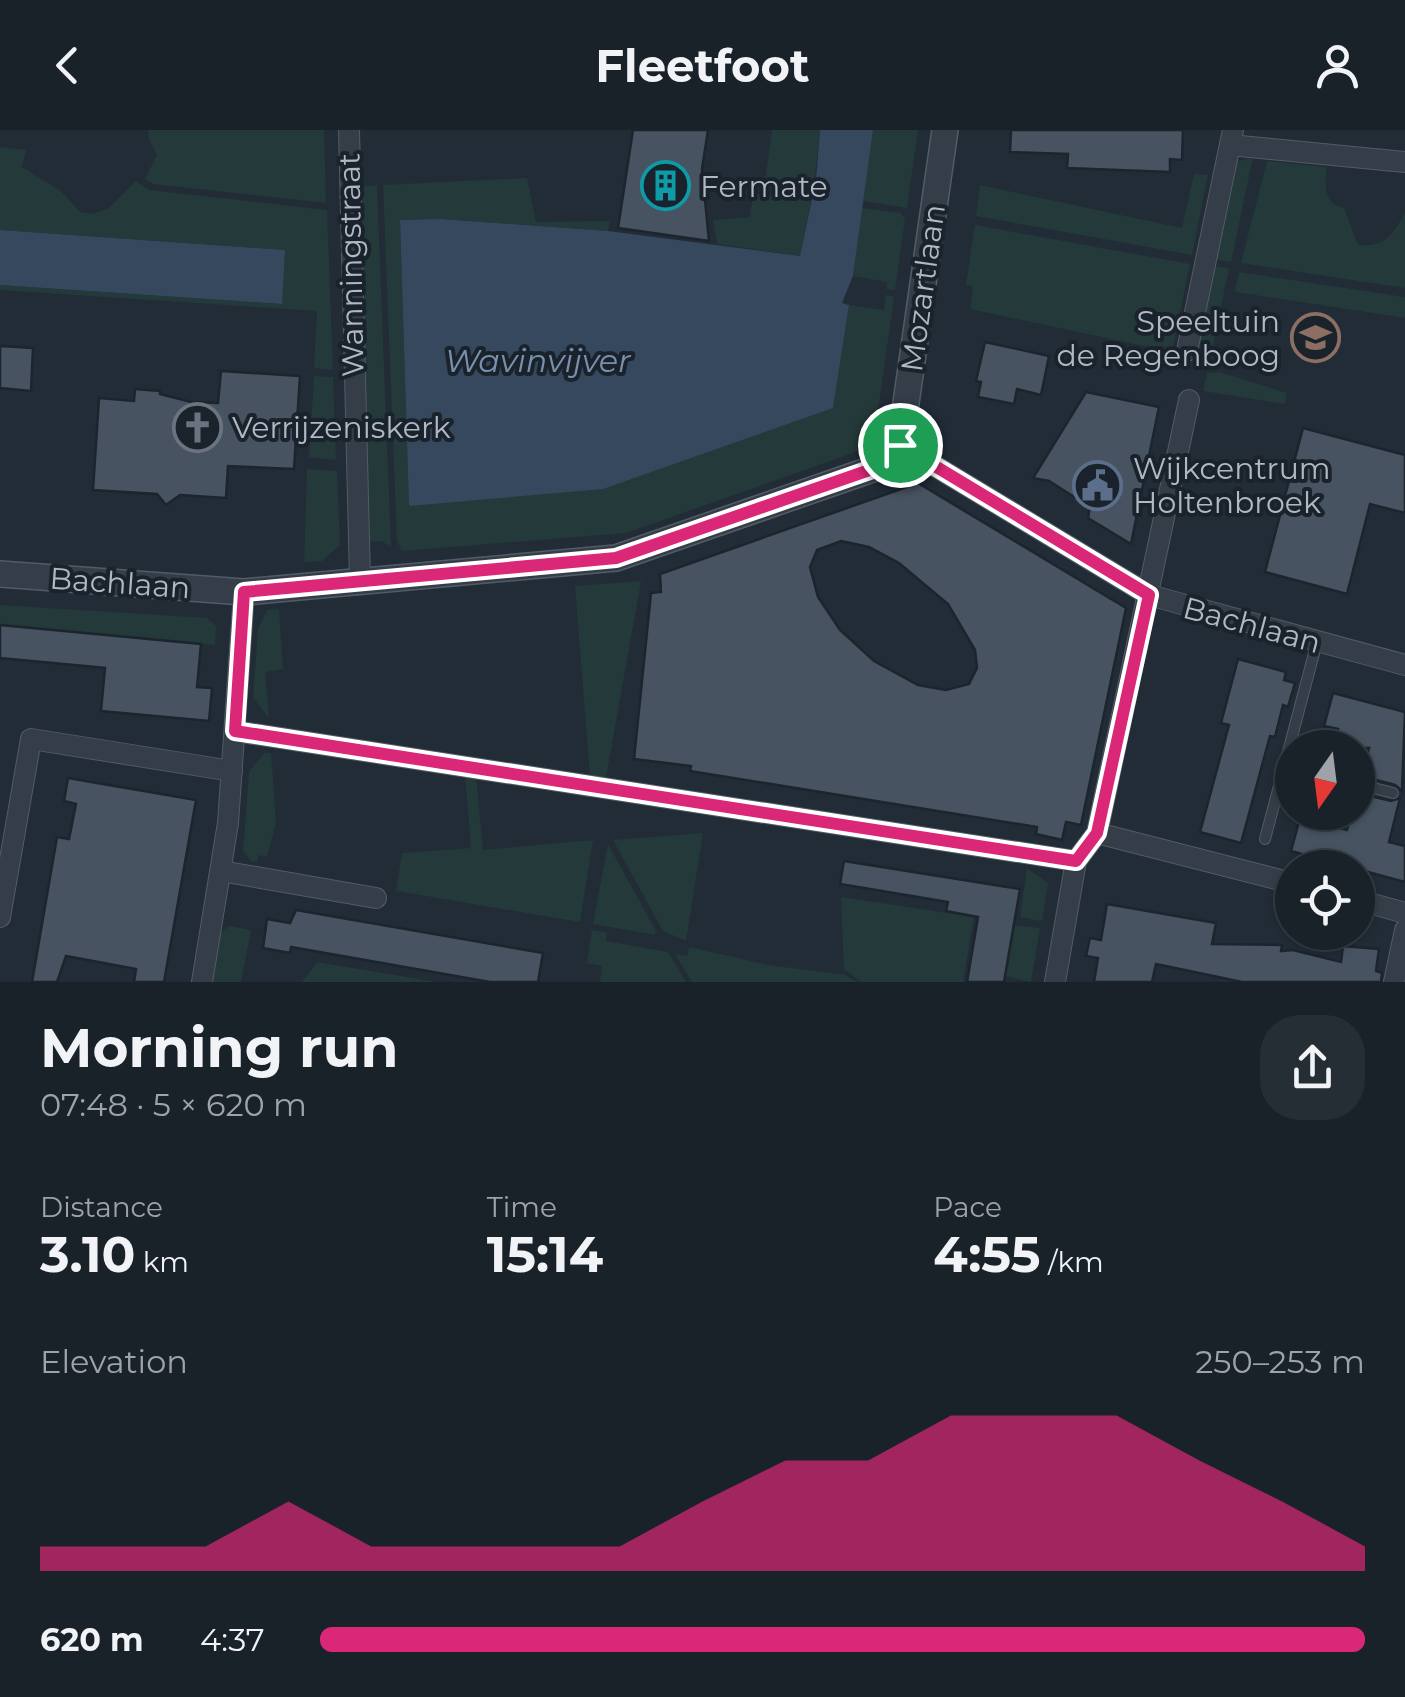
<!DOCTYPE html>
<html lang="en">
<head>
<meta charset="utf-8">
<style>
  :root { --surface:#192129; --page:#262e35; --text:#f1f3f6; --muted:#9fa3a8; --line:#373e46; --accent:#db2777 }
  body { margin:0; font-family:Montserrat,sans-serif; background:var(--page); color:var(--text); height:100vh; display:flex; flex-direction:column; font-size:38px; white-space:nowrap }
  * { box-sizing:border-box; margin:0 }
  p { font-size:32px; color:var(--muted) }
  .icon { flex:none; width:55px; height:55px; fill:none; stroke:currentColor; stroke-width:2; stroke-linecap:round; stroke-linejoin:round }
  .map { position:relative; height:852px; overflow:hidden }
  .drawer { display:flex; flex-direction:column; background:var(--surface); flex:1 }
  .drawer>* { flex:none }
  .needle { width:65px; rotate:194deg }
  .fabs { position:absolute; left:1275px; top:600px; display:grid; gap:20px }
  .fabs a { display:grid; place-items:center; width:100px; height:100px; border-radius:50%; background:var(--surface); box-shadow:0 2px 8px #0004,0 0 0 2px var(--line); font-size:50px }
  .pin { position:absolute; display:grid; place-items:center; width:85px; height:85px; color:#fff; margin:-42px; border:5px solid #fff; border-radius:50%; box-shadow:0 2px 10px #0007 }
  .round { display:grid; place-items:center; flex:none; width:105px; height:105px; border-radius:40px; background:var(--page) }
  .head { display:flex; align-items:center; justify-content:space-between; height:170px; padding:0 40px }
  h1 { font-size:55px; font-weight:700; line-height:75px }
  .figures { display:grid; grid-template-columns:repeat(3,1fr); gap:15px; height:170px; padding:10px 40px }
  .figures div { display:grid; align-content:center }
  .figures b { font-size:50px; font-weight:700 }
  .figures small { font-size:28px; font-weight:400 }
  .figures p { font-size:28px }
  .chart { height:280px; padding:20px 40px }
  .chart p { display:flex; justify-content:space-between }
  .chart svg { width:100%; height:180px; margin-top:10px; fill:var(--accent); opacity:.7 }
  ul { padding:0 40px; list-style:none; font-size:32px }
  li { display:grid; grid-template-columns:160px 120px 1fr; align-items:center; height:75px }
  li i { height:25px; border-radius:12px; background:var(--accent) }
  header { display:flex; justify-content:space-between; align-items:center; height:130px; padding:0 40px; background:var(--surface); font-size:45px; font-weight:700 }
  .map>svg:first-child { display:block }
  .green { fill:#243939 }
  .water { fill:#35485e }
  .building { fill:#475361; stroke:#1c252e; stroke-width:2.5; fill-rule:evenodd }
  .lines { fill:none; stroke-linecap:round; stroke-linejoin:round }
  .service-casing { stroke:#525b66; stroke-width:12 }
  .minor-casing { stroke:#525b66; stroke-width:22 }
  .tertiary-casing { stroke:#525b66; stroke-width:28 }
  .service { stroke:#353e48; stroke-width:10 }
  .minor { stroke:#353e48; stroke-width:20 }
  .tertiary { stroke:#353e48; stroke-width:25 }
  .route-casing { stroke:#fff; stroke-width:20 }
  .route { stroke:#db2777; stroke-width:12 }
  .labels { text-anchor:middle; dominant-baseline:central; stroke-width:8; stroke-linejoin:round; paint-order:stroke }
  .poi-label { font-size:30px; fill:#afb8c4; stroke:#1a232c; text-anchor:start }
  .street-label { font-size:30px; fill:#afb8c4; stroke:#1a232c }
  .water-label { font-size:32px; font-style:italic; fill:#7890ac; stroke:#1a232c }
</style>
</head>
<body>
<header><svg class="icon" aria-label="back" viewBox="0 0 24 24"><path d="M15 5l-7 7 7 7"/></svg>Fleetfoot<svg class="icon" aria-label="person" viewBox="0 0 24 24"><circle cx="12" cy="8" r="4"/><path d="M4 21q1-7 8-7t8 7"/></svg></header>
<div class="map">
<svg width="1405" height="852" viewBox="0 0 1405 852">
  <rect width="100%" height="100%" fill="#212c37"/>
  <g class="green">
    <path d="M149,0h175l2,73 -173,-19 -8,-5 12,-24 -9,-18z"/>
    <path d="M772,0h48l-7,64 -49,-7z"/>
    <path d="M873,0h45l-11,78 -44,-7z"/>
    <path d="M0,17l26,3 -4,17 39,24 19,21 12,2 17,-6 27,-27 13,9 178,20 6,160 -19,-2 3,-57 -317,-21v-5l281,19 4,-54 -285,-20z"/>
    <path d="M1253,27l-22,105 -19,-3 24,-97z"/>
    <path d="M1267,31l60,6c-3,17 -3,37 17,41l14,37c28,2 34,-10 47,-32v75l-164,-25z"/>
    <path d="M1194,44l14,1 -16,80 -216,-39 4,-31 202,43z"/>
    <path d="M527,48l9,44 74,-1 -2,10 -168,-12 -40,1 9,286 424,-98 16,-103 35,5 2,-15 8,2 -21,149 -247,87 -224,18 -5,-10 -14,-356z"/>
    <path d="M377,55l14,362 -9,-6 -16,1 -14,-355z"/>
    <path d="M753,63l58,8 -11,55 -83,-12 -4,-24 37,-3z"/>
    <path d="M862,78l38,5 5,6 -10,71 -8,-1v-7l-34,-6z"/>
    <path d="M975,95l215,39 -18,88 -202,-43 3,-23 -7,-1z"/>
    <path d="M1211,136l18,2 -19,92 -18,-5z"/>
    <path d="M1239,142l166,25v21l-170,-26z"/>
    <path d="M1219,242l68,21 -2,11 -82,-13 4,-18z"/>
    <path d="M314,246l19,1 3,83 -27,-3z"/>
    <path d="M307,339l30,2 3,74 -18,16 -18,1z"/>
    <path d="M641,451l-35,197 -16,-2 -15,-190z"/>
    <path d="M0,475l207,13 9,8 -1,19 -215,-20z"/>
    <path d="M279,479l4,60 -18,3 4,46 -16,-20 5,-69 9,-19z"/>
    <path d="M264,623h7l5,70 -9,34 -9,-2 -1,7 -6,-1 -8,-10 6,-79z"/>
    <path d="M465,645l11,2 7,73 110,-10 -13,82 -184,-31 6,-38 69,-5z"/>
    <path d="M703,703l-17,108 -23,-10 -50,-91z"/>
    <path d="M608,714l48,87 -1,4 -62,-11z"/>
    <path d="M1027,738l21,15 -6,38 -22,-4z"/>
    <path d="M841,767l133,20 -11,65h-102l-17,-13z"/>
    <path d="M1014,795l26,3 -9,54 -26,-6z"/>
    <path d="M229,796l22,4 -10,52h-29l8,-49z"/>
    <path d="M592,800l15,3 -1,8 62,11 18,30h-86l2,-16 -15,-3z"/>
    <path d="M689,817l79,18 77,10 12,7h-165l-17,-28 12,2z"/>
    <path d="M317,832l119,20h-134z"/>
  </g>
  <g class="water">
    <path d="M820,0h53l-20,146 -11,27 7,2 -16,103 -230,81 -194,17 -9,-286 40,-1 168,12 192,25 16,-76z"/>
    <path d="M0,100l285,20 -3,54 -282,-19z"/>
  </g>
  <g class="building">
    <path d="M633,0h75l-6,39 7,72 -91,-13z"/>
    <path d="M1011,0h172l-1,30 -12,-1v13l-103,-4 1,-14 -58,-2z"/>
    <path d="M985,212l64,14 -8,39 -24,-6 -3,15 -36,-7 3,-15 -5,-1z"/>
    <path d="M0,216l33,2 -2,43 -31,-3z"/>
    <path d="M221,241l79,5 -6,93 -66,-3 -2,32 -46,-3 -14,10 -9,-11 -64,-4 6,-92 35,3 1,-12 25,2v3l31,8 27,1z"/>
    <path d="M1086,262l73,15 -28,137 -43,-26 2,-11 -41,-26 -16,-3z"/>
    <path d="M1303,298l102,27v58l-35,-9 -23,90 -82,-22z"/>
    <path d="M918,353l208,125 -45,217 -15,-3 -4,18 -26,-6 1,-7 -347,-56 1,-5 -57,-7 17,-166 10,-1 -1,-18zM841,411l28,6 30,16 49,41 27,46 2,18 -8,16 -23,6 -28,-5 -44,-24 -34,-31 -22,-33 -8,-30 7,-17z"/>
    <path d="M0,495l201,19 -4,43 15,1 -3,33 -108,-10 4,-43 -105,-10z"/>
    <path d="M1238,529l48,13 -2,8 11,3 -7,24 -5,-2 -8,32 -5,-1 -29,107 -41,-11 29,-107 -8,-2z"/>
    <path d="M1333,563l72,19 -3,79 -7,-6 -34,-9 8,-28h-36l5,-19 -14,-3z"/>
    <path d="M68,648l128,22 -32,182h-30l2,-13 -70,-13 -9,26h-25l25,-145 12,2 7,-35 -12,-3z"/>
    <path d="M1358,663l33,8 9,-3 -11,44 16,4v36l-114,-31 9,-33 47,12 4,-18h7z"/>
    <path d="M844,731l176,28 -16,93h-37l11,-65 -32,-6 2,-9 -108,-18z"/>
    <path d="M1107,774l109,19 -4,21 70,1 -1,6 12,-1 48,12 2,-16 36,3 -3,22 6,2 -1,9h-139l-86,-18 -4,18h-58l4,-24 -12,-2 4,-18 11,2z"/>
    <path d="M296,780l247,43 -5,29h-48l-199,-35 -1,6 -27,-5 4,-29 23,4z"/>
  </g>
  <g class="lines">
    <defs>
      <g id="service">
        <path d="M1358,654l35,9"/>
        <path d="M1265,709l52,-197"/>
      </g>
      <g id="minor">
        <path d="M349,0l11,450"/>
        <path d="M1230,15l175,17"/>
        <path d="M1187,221l46,-221"/>
        <path d="M900,315l249,150 256,70"/>
        <path d="M235,601l841,130"/>
        <path d="M1097,703l195,50"/>
        <path d="M221,741l155,27"/>
        <path d="M1358,770l47,13"/>
        <path d="M0,787l31,-178 201,32"/>
        <path d="M202,852l26,-159 16,-231"/>
        <path d="M1055,852l21,-121 21,-28 92,-433"/>
        <path d="M1394,852l11,-52"/>
      </g>
      <path id="tertiary" d="M0,444l244,18 372,-34 268,-93 16,-20 45,-315"/>
    </defs>
    <use href="#service" class="service-casing"/>
    <use href="#minor" class="minor-casing"/>
    <use href="#tertiary" class="tertiary-casing"/>
    <use href="#service" class="service"/>
    <use href="#minor" class="minor"/>
    <use href="#tertiary" class="tertiary"/>
  </g>
  <g class="lines">
    <defs>
      <path id="route" d="M900,315l249,150 -52,238 -21,28 -841,-130 9,-139 372,-34 268,-93z"/>
    </defs>
    <use href="#route" class="route-casing"/>
    <use href="#route" class="route"/>
  </g>
  <defs>
    <symbol id="building-ring" viewBox="-11 -11 22 22"><circle r="9.5" fill="#1a232c" stroke="#0f9aa8" stroke-width="1.5"/><path d="M-4-6H4V6H1V3H-1V6H-4ZM-2.5-4.3h1.7v1.8h-1.7ZM.8-4.3h1.7v1.8H.8ZM-2.5-1h1.7V.8h-1.7ZM.8-1h1.7V.8H.8Z" fill="#0f9aa8"/></symbol>
    <symbol id="school-ring" viewBox="-11 -11 22 22"><circle r="9.5" fill="#1a232c" stroke="#8d6e63" stroke-width="1.5"/><path d="M0-5L7-2L0 1L-7-2ZM-4 1L0 2.5L4 1V4Q0 6-4 4Z" fill="#8d6e63"/></symbol>
    <symbol id="church-ring" viewBox="-11 -11 22 22"><circle r="9.5" fill="#1a232c" stroke="#6b7280" stroke-width="1.5"/><path d="M-1.2-6h2.4v3.5h3.3v2.4h-3.3V6h-2.4V-.1h-3.3v-2.4h3.3Z" fill="#6b7280"/></symbol>
    <symbol id="civic-ring" viewBox="-11 -11 22 22"><circle r="9.5" fill="#1a232c" stroke="#5c6f8a" stroke-width="1.5"/><path d="M-.6-6.5H3V-4.5H.6V-3L4-1V1h2V6H-6V1h2V-1L-.6-3ZM-1.2 2.5V6h2.4V2.5Z" fill="#5c6f8a"/></symbol>
  </defs>
  <g fill-rule="evenodd">
    <use href="#building-ring" x="638" y="28" width="55" height="55"/>
    <use href="#school-ring" x="1288" y="180" width="55" height="55"/>
    <use href="#church-ring" x="170" y="270" width="55" height="55"/>
    <use href="#civic-ring" x="1070" y="328" width="55" height="55"/>
  </g>
  <g class="labels">
    <g class="poi-label">
      <text x="700" y="56">Fermate</text>
      <text x="1280" y="191" text-anchor="end">Speeltuin<tspan x="1280" dy="34">de Regenboog</tspan></text>
      <text x="232" y="297">Verrijzeniskerk</text>
      <text x="1133" y="338">Wijkcentrum<tspan x="1133" dy="34">Holtenbroek</tspan></text>
    </g>
    <g class="street-label">
      <text transform="translate(351 135) rotate(-91)">Wanningstraat</text>
      <text transform="translate(923 158) rotate(-82)">Mozartlaan</text>
      <text transform="translate(120 453) rotate(4)">Bachlaan</text>
      <text transform="translate(1252 495) rotate(15)">Bachlaan</text>
    </g>
    <g class="water-label">
      <text x="538" y="230">Wavinvijver</text>
    </g>
  </g>
</svg>
<div class="fabs">
<a><svg class="needle" viewBox="-14 -14 28 28"><path d="M0-13l5 13h-10z" fill="#e53935"/><path d="M0 13l5-13h-10z" fill="#9fa3a8"/></svg></a>
<a><svg class="icon" aria-label="locate" viewBox="0 0 24 24"><circle cx="12" cy="12" r="6"/><path d="M12 2v4M12 18v4M2 12h4M18 12h4"/></svg></a>
</div>
<div class="pin" style="left:900px;top:315px;background:#1e9e55"><svg class="icon" aria-label="arrive" viewBox="0 0 24 24"><path d="M6 21V4h12l-3 4 3 4H6"/></svg></div>
</div>
<section class="drawer">
<div class="head"><div><h1>Morning run</h1><p>07:48 · 5 × 620 m</p></div><a class="round"><svg class="icon" aria-label="share" viewBox="0 0 24 24"><path d="M12 15V3M7 8l5-5 5 5M5 13v7h14v-7"/></svg></a></div>
<div class="figures">
<div><p>Distance</p><b>3.10<small> km</small></b></div>
<div><p>Time</p><b>15:14</b></div>
<div><p>Pace</p><b>4:55<small> /km</small></b></div>
</div>
<div class="chart"><p><span>Elevation</span>250–253 m</p>
<svg viewBox="0 0 160 44" preserveAspectRatio="none"><path d="M0 44V38L10 38L20 38L30 27L40 38L50 38L60 38L70 38L80 27L90 17L100 17L110 6L120 6L130 6L140 17L150 27L160 38V44z"/></svg>
</div>
<ul>
<li><b>620 m</b>4:37<i style="width:100%"></i></li>
</ul>
</section>
</body>
</html>
